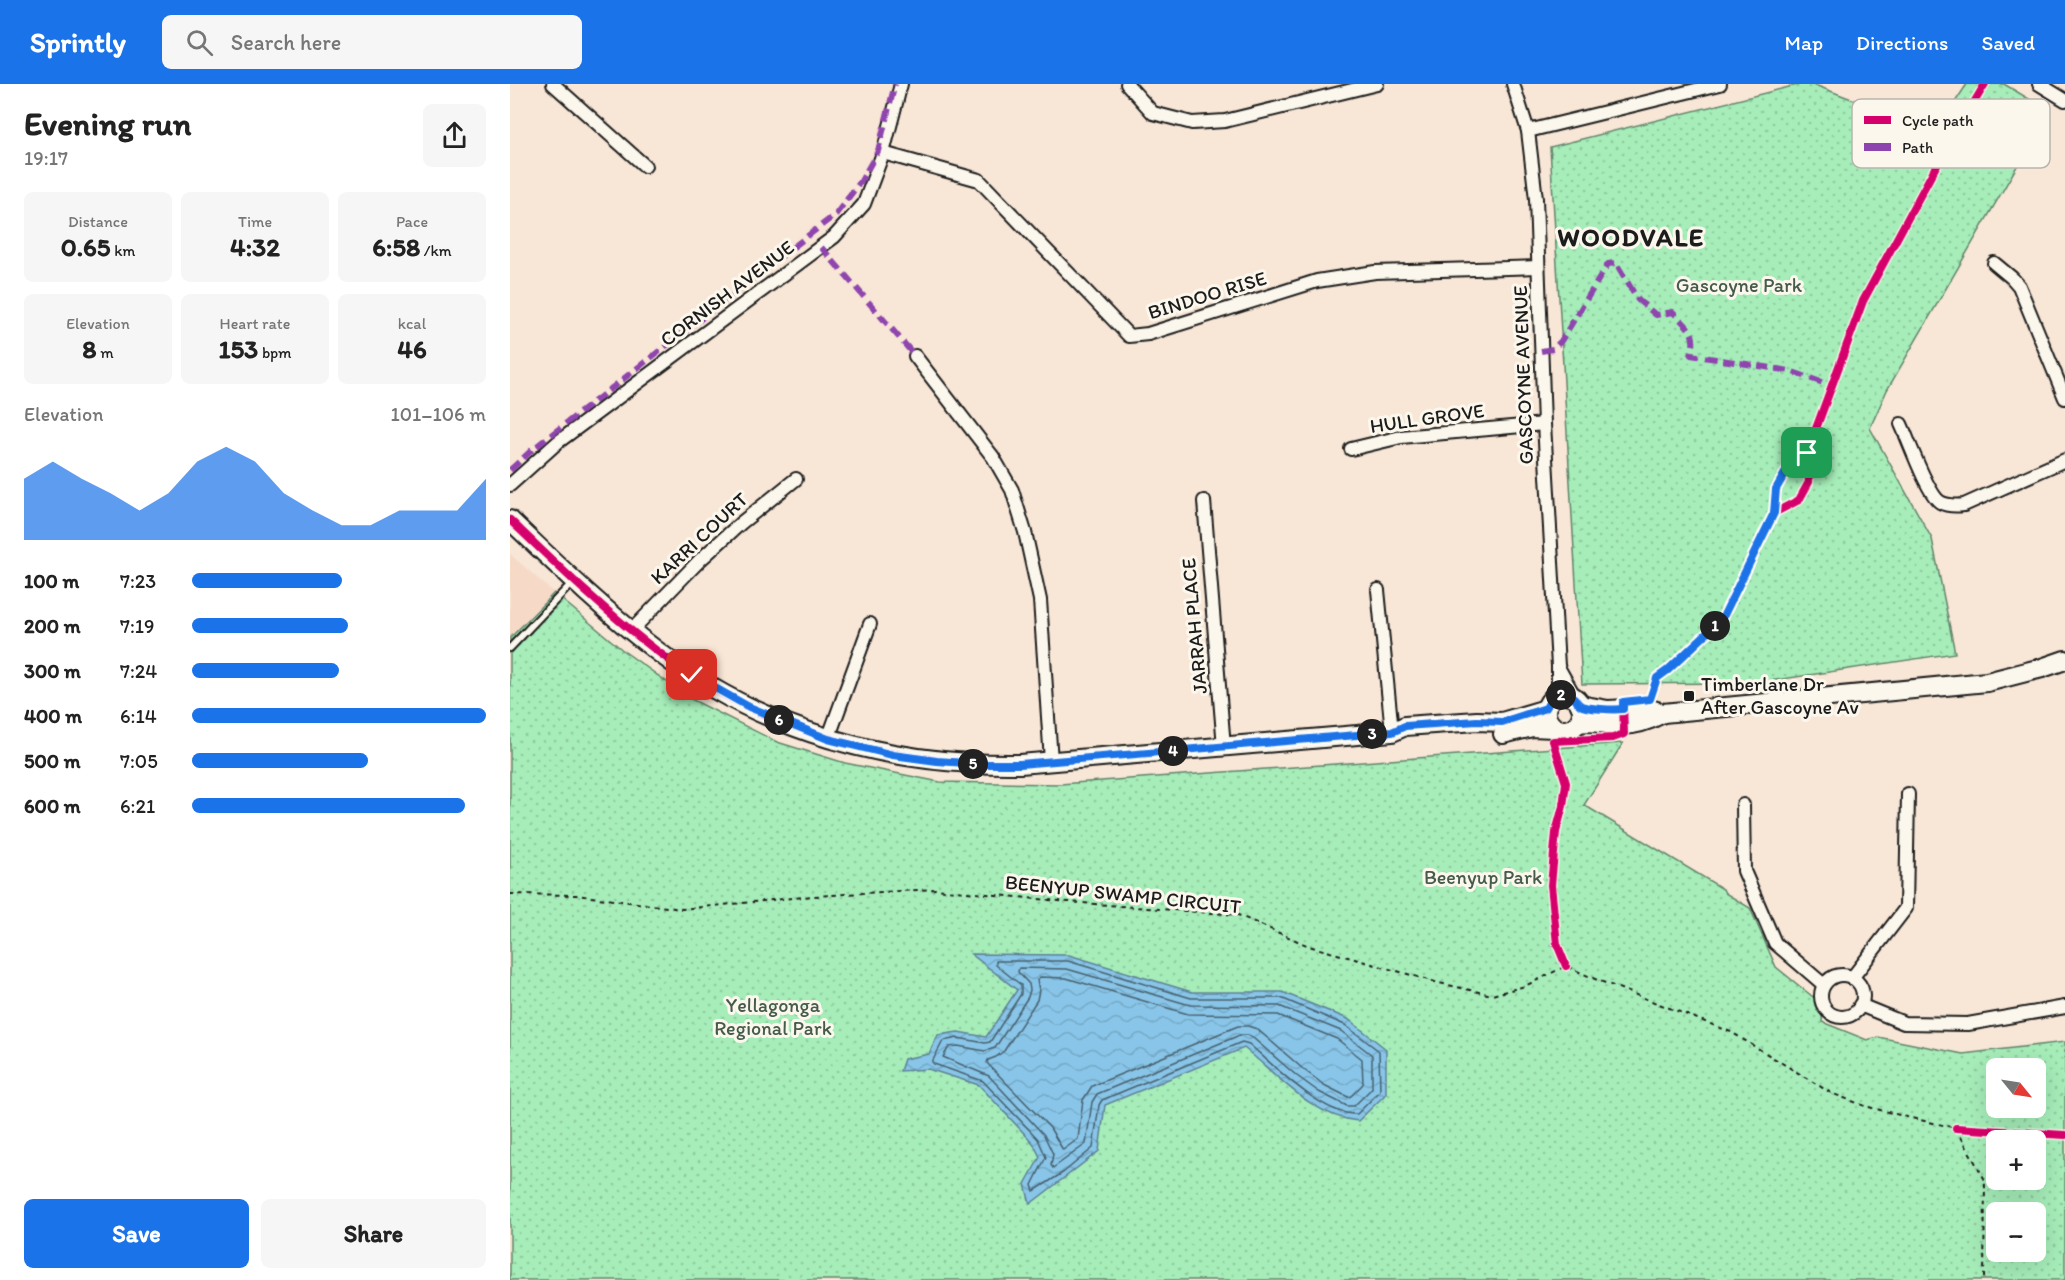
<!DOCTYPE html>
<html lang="en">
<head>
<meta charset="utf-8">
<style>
  :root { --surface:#fff; --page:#f6f6f6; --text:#222; --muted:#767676; --accent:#1a73e8 }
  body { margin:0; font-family:Itim,sans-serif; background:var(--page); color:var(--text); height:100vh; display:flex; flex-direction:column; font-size:22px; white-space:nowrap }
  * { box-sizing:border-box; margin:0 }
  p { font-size:20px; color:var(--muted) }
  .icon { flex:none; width:33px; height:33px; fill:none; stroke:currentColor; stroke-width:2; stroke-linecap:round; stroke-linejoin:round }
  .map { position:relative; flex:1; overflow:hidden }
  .details { display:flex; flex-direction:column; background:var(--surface); width:510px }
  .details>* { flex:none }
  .needle { width:39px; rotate:120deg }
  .fabs { position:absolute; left:1476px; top:974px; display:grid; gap:12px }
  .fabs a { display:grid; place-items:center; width:60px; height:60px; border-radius:9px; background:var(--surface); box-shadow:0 6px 24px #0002; font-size:30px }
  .pin { position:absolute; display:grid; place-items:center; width:51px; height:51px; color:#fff; margin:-26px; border-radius:12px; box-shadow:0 3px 9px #0006 }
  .km { position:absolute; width:30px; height:30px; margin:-15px; border-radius:50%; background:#222; color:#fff; font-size:16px; line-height:30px; text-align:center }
  .round { display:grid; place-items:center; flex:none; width:63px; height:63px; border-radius:9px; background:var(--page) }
  .summary { display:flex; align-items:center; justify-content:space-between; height:102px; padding:0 24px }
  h1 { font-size:33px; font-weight:700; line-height:45px }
  .stats { display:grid; grid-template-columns:repeat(3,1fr); gap:9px; height:102px; padding:6px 24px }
  .stats div { display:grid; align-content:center; border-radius:9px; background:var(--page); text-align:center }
  .stats b { font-size:26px; font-weight:700 }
  .stats small { font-size:16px; font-weight:400 }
  .stats p { font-size:16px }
  .chart { height:168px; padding:12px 24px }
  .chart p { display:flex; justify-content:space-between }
  .chart svg { width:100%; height:108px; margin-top:6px; fill:var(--accent); opacity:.7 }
  .cta { display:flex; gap:12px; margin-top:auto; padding:12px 24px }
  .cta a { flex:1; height:69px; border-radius:9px; background:var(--accent); color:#fff; font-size:24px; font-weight:700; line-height:69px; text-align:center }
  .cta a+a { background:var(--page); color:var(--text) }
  ul { padding:0 24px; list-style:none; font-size:20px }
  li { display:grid; grid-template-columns:96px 72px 1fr; align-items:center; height:45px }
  li i { height:15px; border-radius:8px; background:var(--accent) }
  header { display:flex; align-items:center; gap:36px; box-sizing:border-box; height:84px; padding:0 30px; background:var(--accent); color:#fff }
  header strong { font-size:28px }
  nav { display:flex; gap:33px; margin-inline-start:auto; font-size:21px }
  .search { width:420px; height:54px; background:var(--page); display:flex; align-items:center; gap:15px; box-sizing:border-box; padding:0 21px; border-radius:9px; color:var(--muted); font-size:22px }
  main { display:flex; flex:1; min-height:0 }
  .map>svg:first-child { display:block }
  .built { fill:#f6dac7 }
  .park { fill:url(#park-dots); stroke:#61846a; stroke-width:1.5; fill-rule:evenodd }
  .water { fill:url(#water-waves); stroke:#5d8196; stroke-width:1.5 }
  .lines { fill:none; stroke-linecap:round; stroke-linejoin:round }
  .shore { stroke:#47606e; stroke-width:1.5 }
  .lane-casing { stroke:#1c1c1c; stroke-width:10 }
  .street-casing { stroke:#1c1c1c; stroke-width:16 }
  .secondary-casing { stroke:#1c1c1c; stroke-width:22 }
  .path { stroke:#1c1c1c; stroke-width:2; stroke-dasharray:4.5 4.5; stroke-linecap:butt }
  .lane { stroke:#fbf7ec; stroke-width:6 }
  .street { stroke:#fbf7ec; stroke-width:12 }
  .secondary { stroke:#fbf7ec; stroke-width:18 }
  .quiet { stroke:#8e44ad; stroke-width:6; stroke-dasharray:12 6; stroke-linecap:butt }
  .cycleway-casing { stroke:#fbf7ec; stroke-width:11 }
  .cycleway { stroke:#d6006c; stroke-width:8 }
  .route-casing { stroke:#fff; stroke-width:12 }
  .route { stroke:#1a73e8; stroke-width:8 }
  .poi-dot { fill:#1c1c1c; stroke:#fbf7ec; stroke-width:2 }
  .labels { text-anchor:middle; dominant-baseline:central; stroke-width:6; stroke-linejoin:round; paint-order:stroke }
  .park-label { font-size:20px; fill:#455b4b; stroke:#fbf7ec }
  .street-label { font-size:20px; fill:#1c1c1c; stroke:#fbf7ec }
  .poi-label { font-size:20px; fill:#1c1c1c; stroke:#fbf7ec; text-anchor:start }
  .district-label { font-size:26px; font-weight:bold; letter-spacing:1.5px; fill:#1c1c1c; stroke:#fbf7ec }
  .key { fill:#fbf7ec; stroke:#b8b5ae; stroke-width:1.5 }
  .key-label { font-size:16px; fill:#1c1c1c }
</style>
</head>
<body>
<header>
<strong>Sprintly</strong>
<div class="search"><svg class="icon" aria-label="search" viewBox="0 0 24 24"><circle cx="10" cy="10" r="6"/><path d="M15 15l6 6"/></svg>Search here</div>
<nav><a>Map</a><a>Directions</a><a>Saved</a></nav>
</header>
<main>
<section class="details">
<div class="summary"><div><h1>Evening run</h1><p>19:17</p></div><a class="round"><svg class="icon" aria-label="share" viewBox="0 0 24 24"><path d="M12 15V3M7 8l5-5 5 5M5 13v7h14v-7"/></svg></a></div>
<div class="stats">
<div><p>Distance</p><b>0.65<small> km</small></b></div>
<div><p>Time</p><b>4:32</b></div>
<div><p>Pace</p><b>6:58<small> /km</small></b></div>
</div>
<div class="stats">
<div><p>Elevation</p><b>8<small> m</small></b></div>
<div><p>Heart rate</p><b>153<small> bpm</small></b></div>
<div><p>kcal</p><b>46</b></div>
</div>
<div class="chart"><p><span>Elevation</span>101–106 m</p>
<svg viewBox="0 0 160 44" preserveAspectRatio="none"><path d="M0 44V19L10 12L20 19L30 25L40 32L50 25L60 12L70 6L80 12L90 25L100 32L110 38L120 38L130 32L140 32L150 32L160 19V44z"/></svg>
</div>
<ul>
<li><b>100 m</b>7:23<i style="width:51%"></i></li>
<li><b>200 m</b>7:19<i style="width:53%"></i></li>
<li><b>300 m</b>7:24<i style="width:50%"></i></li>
<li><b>400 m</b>6:14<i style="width:100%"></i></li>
<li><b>500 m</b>7:05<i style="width:60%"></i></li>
<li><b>600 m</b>6:21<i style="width:93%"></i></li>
</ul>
<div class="cta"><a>Save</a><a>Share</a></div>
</section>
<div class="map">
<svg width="1555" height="1196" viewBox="0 0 1555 1196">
  <defs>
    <pattern id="park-dots" width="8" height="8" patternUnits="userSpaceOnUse" patternTransform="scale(1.5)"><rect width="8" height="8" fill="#a6edb9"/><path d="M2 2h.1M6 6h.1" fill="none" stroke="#8ecb9e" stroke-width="1.8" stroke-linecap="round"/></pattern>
    <pattern id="water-waves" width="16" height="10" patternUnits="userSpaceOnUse" patternTransform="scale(1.5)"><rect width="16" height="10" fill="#88c5e8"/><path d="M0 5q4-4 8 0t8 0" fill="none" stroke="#75a9c6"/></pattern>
  </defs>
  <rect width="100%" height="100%" fill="#f8e6d6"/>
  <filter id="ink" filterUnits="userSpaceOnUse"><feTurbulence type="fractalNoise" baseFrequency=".0167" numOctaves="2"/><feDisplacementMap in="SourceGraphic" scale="12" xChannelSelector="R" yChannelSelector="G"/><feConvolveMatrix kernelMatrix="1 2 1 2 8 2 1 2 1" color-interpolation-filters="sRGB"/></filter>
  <g filter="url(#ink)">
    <path class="built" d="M0,470l44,39 -44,45z"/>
    <g class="park">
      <path d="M1291,0h11l124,47 31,-47h37l45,27 -162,279 -17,38 62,111 23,114 -199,30 -174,1 -32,-537z"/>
      <path d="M44,509l71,59 66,47 86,43 68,21 95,19 120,2 563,-41 -39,62 139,84 2,4 25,15 26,59 47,38 -1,17 45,18 11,-3 85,17 102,-12v238h-1555v-642zM1486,984h40v39h-40zM1486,1056h40v39h-40zM1486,1128h40v39h-40z"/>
    </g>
    <path class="water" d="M461,870l98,1 123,37h90l66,27 38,30v45l-28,27c-46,-4 -80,-46 -114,-73l-139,57 -6,46 -69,53 -5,-20 15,-27 -7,-14 -54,-58 -51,-16 -28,2 4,-12 25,-5 9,-19 20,-3 28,5 31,-47z"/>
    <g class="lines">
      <g class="shore">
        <path d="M486,877h72l123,37h90l64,27 34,26 1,40 -23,23c-34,2 -84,-49 -108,-70l-7,-2 -140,58 -3,5 -6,43 -29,24 -30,19 -2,-6 14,-28 -8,-18 -55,-58 -49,-17 -2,-2 11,-21 15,-3 27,5 5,-1 31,-48v-9l-25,-20z"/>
        <path d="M509,884l48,1 123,36 89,1 62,25 31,24v33l-18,18h-7l-28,-14 -22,-16 -44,-38 -5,-3h-8l-143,59 -5,8 -6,42 -33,24 -2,-3 2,-11 -9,-19 -55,-59 -46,-19 6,-10 9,-1 27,5 10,-3 33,-51 2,-7 -1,-6 -11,-12z"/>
        <path d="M530,893l26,1 122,36 90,1 59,24 25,20 1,25 -12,12 -3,1 -24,-12 -21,-16 -46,-40 -9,-3h-10l-146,60 -9,14 -5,39 -15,11 -13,-22 -63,-65 1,-3 8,-3 8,-6 33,-51 2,-10 -2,-10z"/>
      </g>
      <defs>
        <path id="lane" d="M0,564l63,-66"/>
        <g id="street">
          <path d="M43,0l92,82"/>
          <path d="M617,0l26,29 39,10 33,-2 152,-37"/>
          <path d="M1003,0l15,47 8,68 8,225 14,242v30"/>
          <path d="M1529,0l26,16"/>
          <path d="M1018,47l192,-47"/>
          <path d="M373,69l96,27 150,156 19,-2 169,-53 58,-9 163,-5"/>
          <path d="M1484,179l18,15 7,8 46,112"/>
          <path d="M405,272l78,101 19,33 13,42 15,68 11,161"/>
          <path d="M1391,340c8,17 26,69 39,78 7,4 16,4 24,3l101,-45"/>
          <path d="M841,365l50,-12 143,-13"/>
          <path d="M0,401l48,-43 276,-205 30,-33 19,-51 18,-69"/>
          <path d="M694,417l20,246"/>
          <path d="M868,506l14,142"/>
          <path d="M122,546l68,-70 41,-37 55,-44"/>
          <path d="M1048,583l18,32"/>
          <path d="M318,655l42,-115"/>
          <path d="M1233,721l1,66 31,72 49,42"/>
          <circle cx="1332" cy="912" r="21"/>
          <path d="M1342,894l54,-70 2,-114"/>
          <path d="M1350,921l44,18 64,1 97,-17"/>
        </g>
        <g id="secondary">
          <path d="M0,436c47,45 94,91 147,131 105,80 232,115 363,113l372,-32 13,-6 72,-5 25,1 44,-13"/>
          <circle cx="1054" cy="628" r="18"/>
          <path d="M1070,621l28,5 39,-2 16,5"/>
          <path d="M1068,639c15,-3 28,2 43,2 15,0 29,-5 42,-12l324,-31 55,-14 23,-8"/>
          <path d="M993,650l29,-7 22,1"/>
        </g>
      </defs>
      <use href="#lane" class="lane-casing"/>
      <use href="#street" class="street-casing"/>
      <use href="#secondary" class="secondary-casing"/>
      <path class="path" d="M0,810l66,1 106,14 131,-13 122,-7 134,13 169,13 71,31 130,37 53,12 33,-9 41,-20 29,13 136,53 100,61 34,13 42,11 49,11 29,52 -1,100"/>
      <use href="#lane" class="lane"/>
      <use href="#street" class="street"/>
      <use href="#secondary" class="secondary"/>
      <g class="quiet">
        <path d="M311,163l94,109"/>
        <path d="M1031,267l12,-2 8,-8 47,-77 8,-1 22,37 18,15 17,-3c15,16 25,20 18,43l99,16 42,15"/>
        <path d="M0,386l23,-21 303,-235 25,-33 17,-30 17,-67"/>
      </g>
      <defs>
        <g id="cycleway">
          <path d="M1264,429l25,-13 10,-18 -2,-29 56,-152 72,-133 50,-84"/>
          <path d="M0,436c47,45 94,91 147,131 105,80 232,115 363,113l372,-32 13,-6 72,-5 25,1 44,-13"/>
          <path d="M1056,882l-9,-22 -6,-59 5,-53 7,-26 3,-23 -13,-42 60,-3 11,-4 -1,-32 27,-3 7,-21 11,-8 54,-51 52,-106 2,-24 12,-21 19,-15"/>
          <path d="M1446,1044l109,7"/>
        </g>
      </defs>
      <use href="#cycleway" class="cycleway-casing"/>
      <use href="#cycleway" class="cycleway"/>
    </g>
  </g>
  <g class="lines" filter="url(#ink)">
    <defs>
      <path id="route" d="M182,591l57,32 79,32 65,16 44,6 43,3h40l372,-32 13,-6 72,-5 25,1 44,-14c5,-11 16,-18 27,-11 3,2 4,6 7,8 7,4 34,5 43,4v-7l27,-3 7,-21 11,-8 54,-51 52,-106 2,-24 12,-21 19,-15"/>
    </defs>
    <use href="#route" class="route-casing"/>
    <use href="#route" class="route"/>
  </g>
  <rect class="poi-dot" x="1173" y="606" width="12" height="12" rx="3"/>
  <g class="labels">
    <g class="park-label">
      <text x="1229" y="201">Gascoyne Park</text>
      <text x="973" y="793">Beenyup Park</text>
      <text x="263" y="921">Yellagonga<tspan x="263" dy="23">Regional Park</tspan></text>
    </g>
    <g class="street-label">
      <text transform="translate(217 209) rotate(-37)">CORNISH AVENUE</text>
      <text transform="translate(697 211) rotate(-17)">BINDOO RISE</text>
      <text transform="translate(1013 291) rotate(-92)">GASCOYNE AVENUE</text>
      <text transform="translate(917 334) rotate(-8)">HULL GROVE</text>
      <text transform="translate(189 454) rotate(-43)">KARRI COURT</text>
      <text transform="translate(684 542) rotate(-95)">JARRAH PLACE</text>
      <text transform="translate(613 810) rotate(6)">BEENYUP SWAMP CIRCUIT</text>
    </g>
    <g class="poi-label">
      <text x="1191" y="600">Timberlane Dr<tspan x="1191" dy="23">After Gascoyne Av</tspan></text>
    </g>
    <g class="district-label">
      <text x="1121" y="153">WOODVALE</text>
    </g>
  </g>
  <rect x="1342" y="15" width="198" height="69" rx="9" class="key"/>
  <rect x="1354" y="32" width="27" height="8" fill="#d6006c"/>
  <rect x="1354" y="59" width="27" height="8" fill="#8e44ad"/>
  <g class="key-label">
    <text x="1392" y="42">Cycle path</text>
    <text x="1392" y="69">Path</text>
  </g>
</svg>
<div class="fabs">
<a><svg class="needle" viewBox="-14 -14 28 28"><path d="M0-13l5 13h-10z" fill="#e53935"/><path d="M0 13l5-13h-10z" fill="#767676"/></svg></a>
<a>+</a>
<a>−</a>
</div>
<div class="pin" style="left:1297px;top:369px;background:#1e9e55"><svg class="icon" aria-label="arrive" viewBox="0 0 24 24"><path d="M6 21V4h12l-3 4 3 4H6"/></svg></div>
<div class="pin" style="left:182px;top:591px;background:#d93025"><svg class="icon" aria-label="check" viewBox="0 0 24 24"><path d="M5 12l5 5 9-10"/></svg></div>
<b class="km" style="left:1205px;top:542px">1</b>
<b class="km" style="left:1051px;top:611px">2</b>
<b class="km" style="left:862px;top:650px">3</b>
<b class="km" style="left:663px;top:667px">4</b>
<b class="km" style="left:463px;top:680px">5</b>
<b class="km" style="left:269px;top:636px">6</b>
</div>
</main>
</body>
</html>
